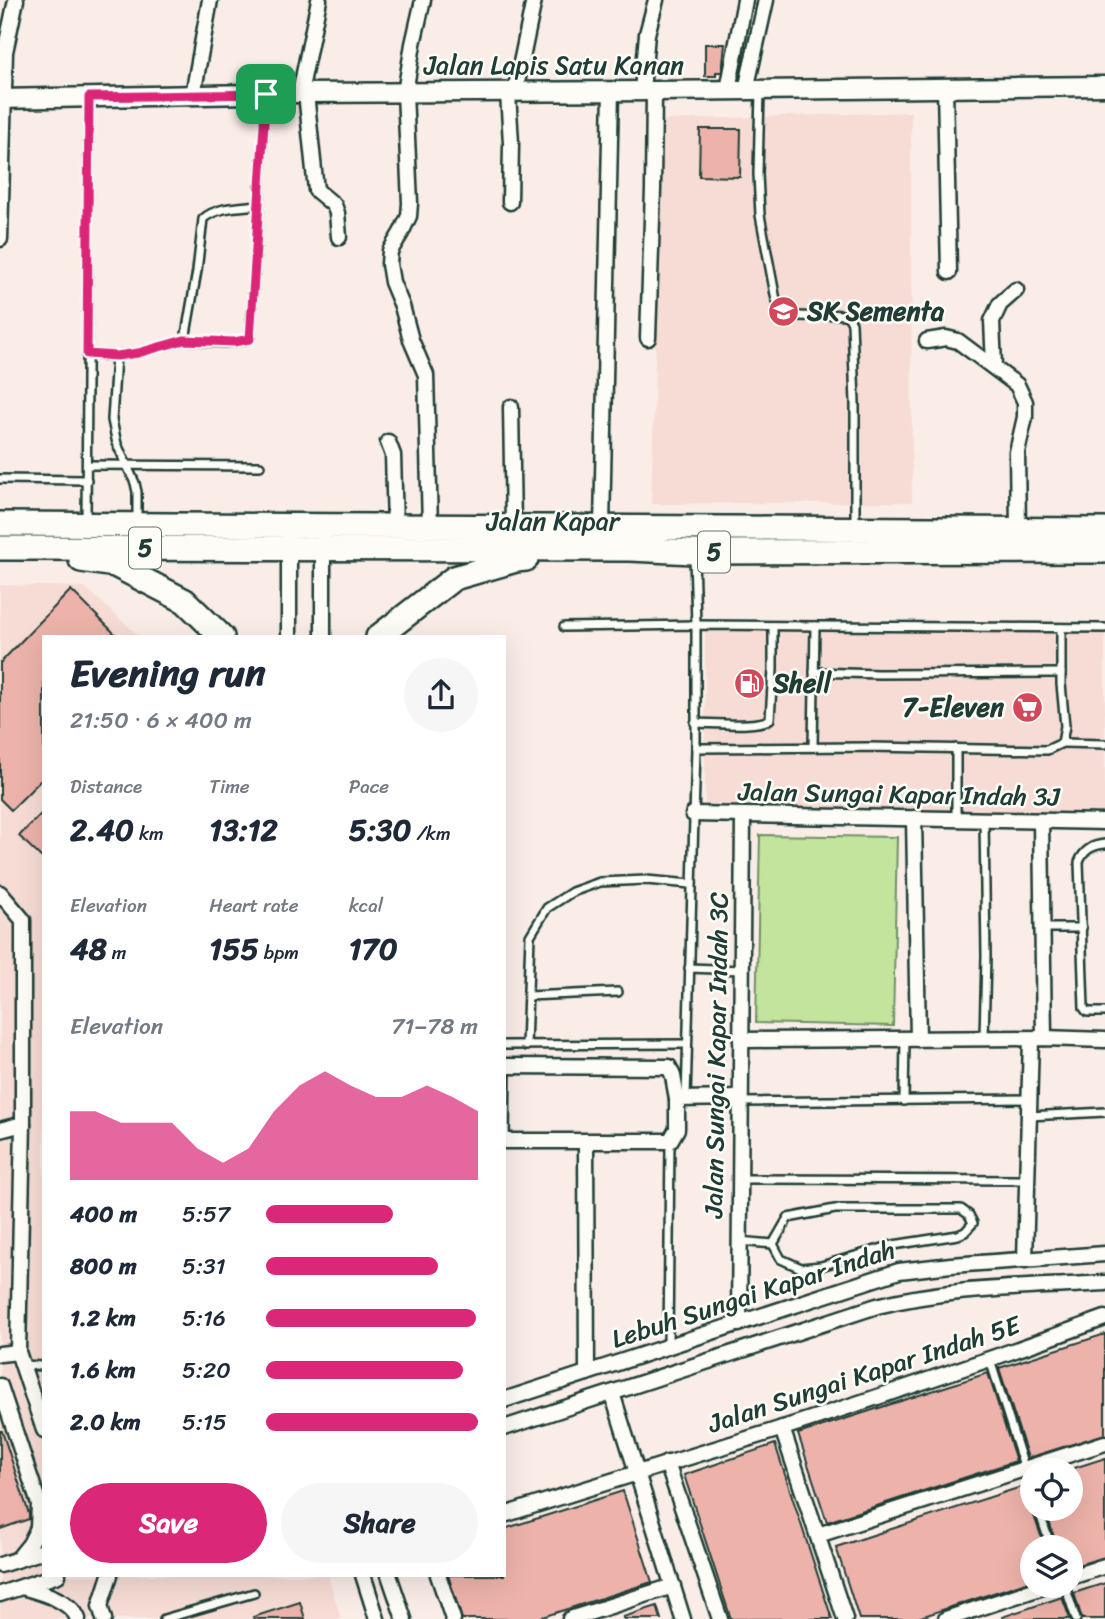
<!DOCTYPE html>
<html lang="en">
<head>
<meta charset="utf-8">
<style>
  :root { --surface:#fff; --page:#f6f6f7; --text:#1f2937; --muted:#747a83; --accent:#db2777 }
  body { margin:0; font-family:Sriracha,sans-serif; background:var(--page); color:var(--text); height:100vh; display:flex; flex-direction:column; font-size:26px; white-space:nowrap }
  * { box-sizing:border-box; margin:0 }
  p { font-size:23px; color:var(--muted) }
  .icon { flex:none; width:38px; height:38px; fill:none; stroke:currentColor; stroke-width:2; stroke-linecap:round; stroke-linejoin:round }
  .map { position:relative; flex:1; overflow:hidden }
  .drawer { position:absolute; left:42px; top:635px; width:464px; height:942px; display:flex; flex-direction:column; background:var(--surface); border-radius:0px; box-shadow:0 7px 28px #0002 }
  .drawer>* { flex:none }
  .tools { position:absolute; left:1020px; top:1458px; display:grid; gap:14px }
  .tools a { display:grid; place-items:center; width:63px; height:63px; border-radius:50%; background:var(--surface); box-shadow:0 7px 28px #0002; font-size:35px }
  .pin { position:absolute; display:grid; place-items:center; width:60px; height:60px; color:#fff; margin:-30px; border-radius:14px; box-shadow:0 4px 10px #0006 }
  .round { display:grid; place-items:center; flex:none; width:74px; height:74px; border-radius:37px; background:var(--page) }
  .summary { display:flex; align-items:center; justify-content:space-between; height:119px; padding:0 28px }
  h1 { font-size:38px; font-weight:700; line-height:52px }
  .metrics { display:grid; grid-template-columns:repeat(3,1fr); gap:10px; height:119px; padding:7px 28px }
  .metrics div { display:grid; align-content:center }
  .metrics b { font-size:30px; font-weight:700 }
  .metrics small { font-size:19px; font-weight:400 }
  .metrics p { font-size:19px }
  .chart { height:196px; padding:14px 28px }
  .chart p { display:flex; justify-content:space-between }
  .chart svg { width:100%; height:126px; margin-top:7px; fill:var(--accent); opacity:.7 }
  .cta { display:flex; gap:14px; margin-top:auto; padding:14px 28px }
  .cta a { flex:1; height:80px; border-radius:42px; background:var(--accent); color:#fff; font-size:28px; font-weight:700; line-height:80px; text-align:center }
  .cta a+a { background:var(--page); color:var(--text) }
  ul { padding:0 28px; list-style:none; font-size:23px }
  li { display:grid; grid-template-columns:112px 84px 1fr; align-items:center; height:52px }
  li i { height:18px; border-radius:9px; background:var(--accent) }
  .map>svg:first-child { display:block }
  .built { fill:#f6dcd5 }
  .green { fill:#c2e49d; stroke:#709068; stroke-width:2 }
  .building { fill:#edb3aa; stroke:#1f3d34; stroke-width:2 }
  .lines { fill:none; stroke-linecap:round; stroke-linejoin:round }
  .service-casing { stroke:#1f3d34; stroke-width:12 }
  .minor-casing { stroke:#1f3d34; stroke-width:19 }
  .tertiary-casing { stroke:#1f3d34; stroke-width:23 }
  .trunk-casing { stroke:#1f3d34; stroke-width:28 }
  .service { stroke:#fdfcf7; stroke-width:7 }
  .minor { stroke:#fdfcf7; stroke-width:14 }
  .tertiary { stroke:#fdfcf7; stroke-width:18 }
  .trunk { stroke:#fdfcf7; stroke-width:23 }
  .route-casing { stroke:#fff; stroke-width:14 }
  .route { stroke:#db2777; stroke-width:9 }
  .labels { text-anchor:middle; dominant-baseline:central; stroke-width:5; stroke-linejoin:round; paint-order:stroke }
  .shield { fill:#fdfcf7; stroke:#62766e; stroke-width:2 }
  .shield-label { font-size:24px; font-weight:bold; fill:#1f3d34 }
  .street-label { font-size:26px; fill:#1f3d34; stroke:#fdfcf7 }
  .poi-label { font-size:26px; font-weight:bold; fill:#1f3d34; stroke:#fdfcf7; text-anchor:start }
</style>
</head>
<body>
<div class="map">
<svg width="1105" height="1619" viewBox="0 0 1105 1619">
  <rect width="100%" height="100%" fill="#faede8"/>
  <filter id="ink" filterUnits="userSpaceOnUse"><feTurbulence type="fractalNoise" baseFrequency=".0143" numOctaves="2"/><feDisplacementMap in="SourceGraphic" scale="14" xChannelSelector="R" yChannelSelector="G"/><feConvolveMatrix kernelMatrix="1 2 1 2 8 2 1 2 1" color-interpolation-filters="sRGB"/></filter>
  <g filter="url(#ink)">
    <g class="built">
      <path d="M911,112l1,390 -261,2 11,-384z"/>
      <path d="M0,585l85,2 55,50h-96v938h284l13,44h-341z"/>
      <path d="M705,629l400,3v184l-400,-9z"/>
    </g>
    <path class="green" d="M760,835l137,2 -4,189 -137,-3z"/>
    <g class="building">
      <path d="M705,44h20l-3,28h-6v4h-11z"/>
      <path d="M700,129h41l-1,48 -41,-1z"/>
      <path d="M71,590l47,47h-74v140l-33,33 -11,-11v-136z"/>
      <path d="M44,811v49l-25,-24z"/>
      <path d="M1105,1334v100l-77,24 -29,-90z"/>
      <path d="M988,1373l28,88 -189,61 -29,-88z"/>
      <path d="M0,1431h2l27,83v5l-29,10z"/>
      <path d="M775,1444l57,175h-101l-47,-144z"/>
      <path d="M1105,1458v99l-34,10v-20h-14l-12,-39h26v-39z"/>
      <path d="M1024,1486l2,8 4,4 2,12 13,37h-13v33l-117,39h-56l-23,-72z"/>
      <path d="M623,1491l29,91 -116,37h-74l-14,-44h56v-46z"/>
      <path d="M1105,1583v36h-23l-8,-26z"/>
      <path d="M1062,1597l8,22h-67l-1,-2z"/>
      <path d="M300,1602l5,17h-51l-1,-2z"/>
      <path d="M657,1606l4,13h-37l-1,-2z"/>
    </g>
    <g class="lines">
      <defs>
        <g id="service">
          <path d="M760,91l-2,83 2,41 16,85c15,29 46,9 72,16l4,7 3,80v124"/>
          <path d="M185,340c19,1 47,6 65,-1l9,-134"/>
          <path d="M87,354l29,2 22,-3 47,-13 12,-69 6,-52c14,-13 39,-12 56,-14l7,-111"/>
          <path d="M116,356l-4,64 5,24 18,39 2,9v31"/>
          <path d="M87,465l173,1"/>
          <path d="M0,479l87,1"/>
          <path d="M86,520l3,-422"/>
          <path d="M694,556l2,69v123l174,-1 177,3 15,-7 3,-17 -4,-42v-56"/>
          <path d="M564,627l132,-2 409,3"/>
          <path d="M814,672l64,2 183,-1"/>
          <path d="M695,723c17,0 63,5 75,-4l3,-49v-44"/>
          <path d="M1062,743l43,1"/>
          <path d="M813,747l2,-121"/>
          <path d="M956,748v71"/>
          <path d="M984,820l2,136 -2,82"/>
          <path d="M1105,844c-13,1 -21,6 -26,18l5,146 3,4h18"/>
          <path d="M1042,928h40"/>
          <path d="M689,968l53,2"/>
          <path d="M528,996l90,-4"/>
          <path d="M504,1045l183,-1"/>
          <path d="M526,1046l4,-110 17,-28 25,-16 28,-10 46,-2 45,4"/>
          <path d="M686,1098l10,-350"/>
          <path d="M904,1101l1,-62"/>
          <path d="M740,1102l289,-3"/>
          <path d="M1029,1116l76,-4"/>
          <path d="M505,1141l1,-75"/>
          <path d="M740,1179l287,1"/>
          <path d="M835,1209h126l8,6 4,8 -8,9 -7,3 -65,10 -72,21 -20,2 -20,-9 -8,-15 15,-26z"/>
          <path d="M739,1241l34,3"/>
          <path d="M668,1346l2,-205"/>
          <path d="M990,1360l42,132"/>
          <path d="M23,1365l21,1"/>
          <path d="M1038,1508l13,39"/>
          <path d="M1065,1586l11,33"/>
          <path d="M164,1619l90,-26"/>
        </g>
        <g id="minor">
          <path d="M423,0l-10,44 -8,49 5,110 -1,13 -8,17 -11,18 -1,13 3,18 10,24 9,34 15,35 4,151"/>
          <path d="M945,88l4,184"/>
          <path d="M728,90l17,-90"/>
          <path d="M746,90l20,-90"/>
          <path d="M642,91l5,-57 9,-34"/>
          <path d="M515,92l19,-92"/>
          <path d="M300,93l19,-93"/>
          <path d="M306,93l10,97 18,15 3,8 2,24"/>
          <path d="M508,93l3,50 -1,59"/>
          <path d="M193,95l17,-95"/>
          <path d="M0,239l5,-187 11,-52"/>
          <path d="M648,338l5,-149 1,-98"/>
          <path d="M927,341l19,-3 12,3 59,44 8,17v15l-8,35 1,78"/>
          <path d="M994,366l-2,-45 8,-17 16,-14"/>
          <path d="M511,407l2,119"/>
          <path d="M388,442l5,13 2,71"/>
          <path d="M602,527l9,-437"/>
          <path d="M289,540v97"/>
          <path d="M323,637v-96"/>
          <path d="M693,814l412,8"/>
          <path d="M914,818l4,221"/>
          <path d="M1041,821l3,217"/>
          <path d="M0,893l23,27v204l-5,228 26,78"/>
          <path d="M741,1040l303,-2 61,2"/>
          <path d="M504,1066l165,1 4,9 4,23"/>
          <path d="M0,1130l23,-6"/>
          <path d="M504,1141h166l7,-12v-30l63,-1"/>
          <path d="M586,1142l1,231"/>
          <path d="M1025,1260l6,-221"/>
          <path d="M739,1324l4,-509"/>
          <path d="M0,1354l18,-2"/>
          <path d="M0,1386l39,118 -1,24 -8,16 -13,16"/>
          <path d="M612,1393l71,226"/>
          <path d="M504,1400l395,-129 52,-6 154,-11"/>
          <path d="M504,1428l373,-122c74,-19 152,-18 228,-23"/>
          <path d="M782,1428l63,191"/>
          <path d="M667,1463l53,156"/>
          <path d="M504,1515c93,-30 186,-58 279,-87 108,-35 215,-71 322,-110"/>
          <path d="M818,1535l287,-92"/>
          <path d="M0,1565l44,-14"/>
          <path d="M363,1575l14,44"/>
          <path d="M389,1575l15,44"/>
          <path d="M438,1575l15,44"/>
          <path d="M1071,1577l34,-11"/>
          <path d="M22,1587c18,5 49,13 56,32"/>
          <path d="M0,1594l58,-19"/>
          <path d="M104,1619l-4,-13 10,-31"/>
          <path d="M570,1619l103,-33"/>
          <path d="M946,1619l100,-33"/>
        </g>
        <path id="tertiary" d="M0,99l300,-6 354,-2 451,-5"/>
        <g id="trunk">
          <path d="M0,524l1105,6"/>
          <path d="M0,548l630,1 64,3 411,-1"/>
          <path d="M81,560l34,5 70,36 37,36"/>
          <path d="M378,637l76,-59 62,-18 10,-1"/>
        </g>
      </defs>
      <use href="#service" class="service-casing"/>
      <use href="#minor" class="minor-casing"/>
      <use href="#tertiary" class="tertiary-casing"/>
      <use href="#trunk" class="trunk-casing"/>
      <use href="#service" class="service"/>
      <use href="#minor" class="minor"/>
      <use href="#tertiary" class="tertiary"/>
      <use href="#trunk" class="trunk"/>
    </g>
  </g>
  <g class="lines" filter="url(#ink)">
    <defs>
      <path id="route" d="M266,94l-16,245 -16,3 -50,-2 -46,13 -21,3 -30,-2 2,-257z"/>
    </defs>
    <use href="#route" class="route-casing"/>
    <use href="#route" class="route"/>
  </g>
  <defs>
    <symbol id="school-disc" viewBox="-11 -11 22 22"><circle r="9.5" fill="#d1495b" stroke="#fdfcf7"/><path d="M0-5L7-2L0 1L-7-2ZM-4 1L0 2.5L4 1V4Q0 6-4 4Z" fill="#fff"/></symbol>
    <symbol id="fuel-disc" viewBox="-11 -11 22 22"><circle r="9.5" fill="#d1495b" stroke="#fdfcf7"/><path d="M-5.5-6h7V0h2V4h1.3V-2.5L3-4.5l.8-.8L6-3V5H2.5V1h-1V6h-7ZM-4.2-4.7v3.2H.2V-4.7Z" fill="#fff"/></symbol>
    <symbol id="supermarket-disc" viewBox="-11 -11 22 22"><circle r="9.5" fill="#d1495b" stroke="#fdfcf7"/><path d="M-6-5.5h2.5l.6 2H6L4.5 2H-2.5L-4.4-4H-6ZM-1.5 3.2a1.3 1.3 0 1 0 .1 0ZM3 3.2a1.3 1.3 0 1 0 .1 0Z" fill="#fff"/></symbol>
  </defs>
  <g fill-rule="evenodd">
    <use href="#school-disc" x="766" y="294" width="35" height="35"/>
    <use href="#fuel-disc" x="732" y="666" width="35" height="35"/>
    <use href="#supermarket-disc" x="1010" y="690" width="35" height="35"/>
  </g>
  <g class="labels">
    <g class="shield">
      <rect x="129" y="527.5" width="32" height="41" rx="5"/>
      <rect x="698" y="531.5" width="32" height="41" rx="5"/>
    </g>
    <g class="shield-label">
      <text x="145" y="548">5</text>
      <text x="714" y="552">5</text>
    </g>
    <g class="street-label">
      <text x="554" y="65">Jalan Lapis Satu Kanan</text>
      <text x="553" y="521">Jalan Kapar</text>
      <text transform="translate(899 794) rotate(1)">Jalan Sungai Kapar Indah 3J</text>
      <text transform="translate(716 1055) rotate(-89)">Jalan Sungai Kapar Indah 3C</text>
      <text transform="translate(753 1294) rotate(-18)">Lebuh Sungai Kapar Indah</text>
      <text transform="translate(864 1374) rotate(-18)">Jalan Sungai Kapar Indah 5E</text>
    </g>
    <g class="poi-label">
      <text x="807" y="311">SK Sementa</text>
      <text x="773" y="683">Shell</text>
      <text x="1004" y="707" text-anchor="end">7-Eleven</text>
    </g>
  </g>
</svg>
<div class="tools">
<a><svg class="icon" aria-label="locate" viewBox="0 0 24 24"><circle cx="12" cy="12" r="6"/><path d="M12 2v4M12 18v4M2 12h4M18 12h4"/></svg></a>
<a><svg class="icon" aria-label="layers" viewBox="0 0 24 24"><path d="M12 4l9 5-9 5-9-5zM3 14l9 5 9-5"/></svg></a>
</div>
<div class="pin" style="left:266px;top:94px;background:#1e9e55"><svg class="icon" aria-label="arrive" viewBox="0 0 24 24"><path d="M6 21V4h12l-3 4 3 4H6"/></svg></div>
<section class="drawer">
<div class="summary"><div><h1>Evening run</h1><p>21:50 · 6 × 400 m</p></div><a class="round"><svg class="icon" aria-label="share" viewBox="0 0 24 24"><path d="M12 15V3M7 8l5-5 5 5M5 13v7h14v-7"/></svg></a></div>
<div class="metrics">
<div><p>Distance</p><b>2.40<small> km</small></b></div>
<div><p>Time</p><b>13:12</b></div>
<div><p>Pace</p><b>5:30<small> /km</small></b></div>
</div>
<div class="metrics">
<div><p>Elevation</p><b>48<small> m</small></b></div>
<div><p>Heart rate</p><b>155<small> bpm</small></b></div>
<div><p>kcal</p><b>170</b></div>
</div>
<div class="chart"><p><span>Elevation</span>71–78 m</p>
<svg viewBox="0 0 160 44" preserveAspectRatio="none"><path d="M0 44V20L10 20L20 24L30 24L40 24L50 33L60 38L70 33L80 20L90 11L100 6L110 11L120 15L130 15L140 11L150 15L160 20V44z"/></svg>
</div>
<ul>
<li><b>400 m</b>5:57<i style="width:60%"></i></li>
<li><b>800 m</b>5:31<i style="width:81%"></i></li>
<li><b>1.2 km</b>5:16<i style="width:99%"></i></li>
<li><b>1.6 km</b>5:20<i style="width:93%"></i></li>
<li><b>2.0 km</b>5:15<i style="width:100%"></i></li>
</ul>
<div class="cta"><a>Save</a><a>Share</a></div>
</section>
</div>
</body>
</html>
